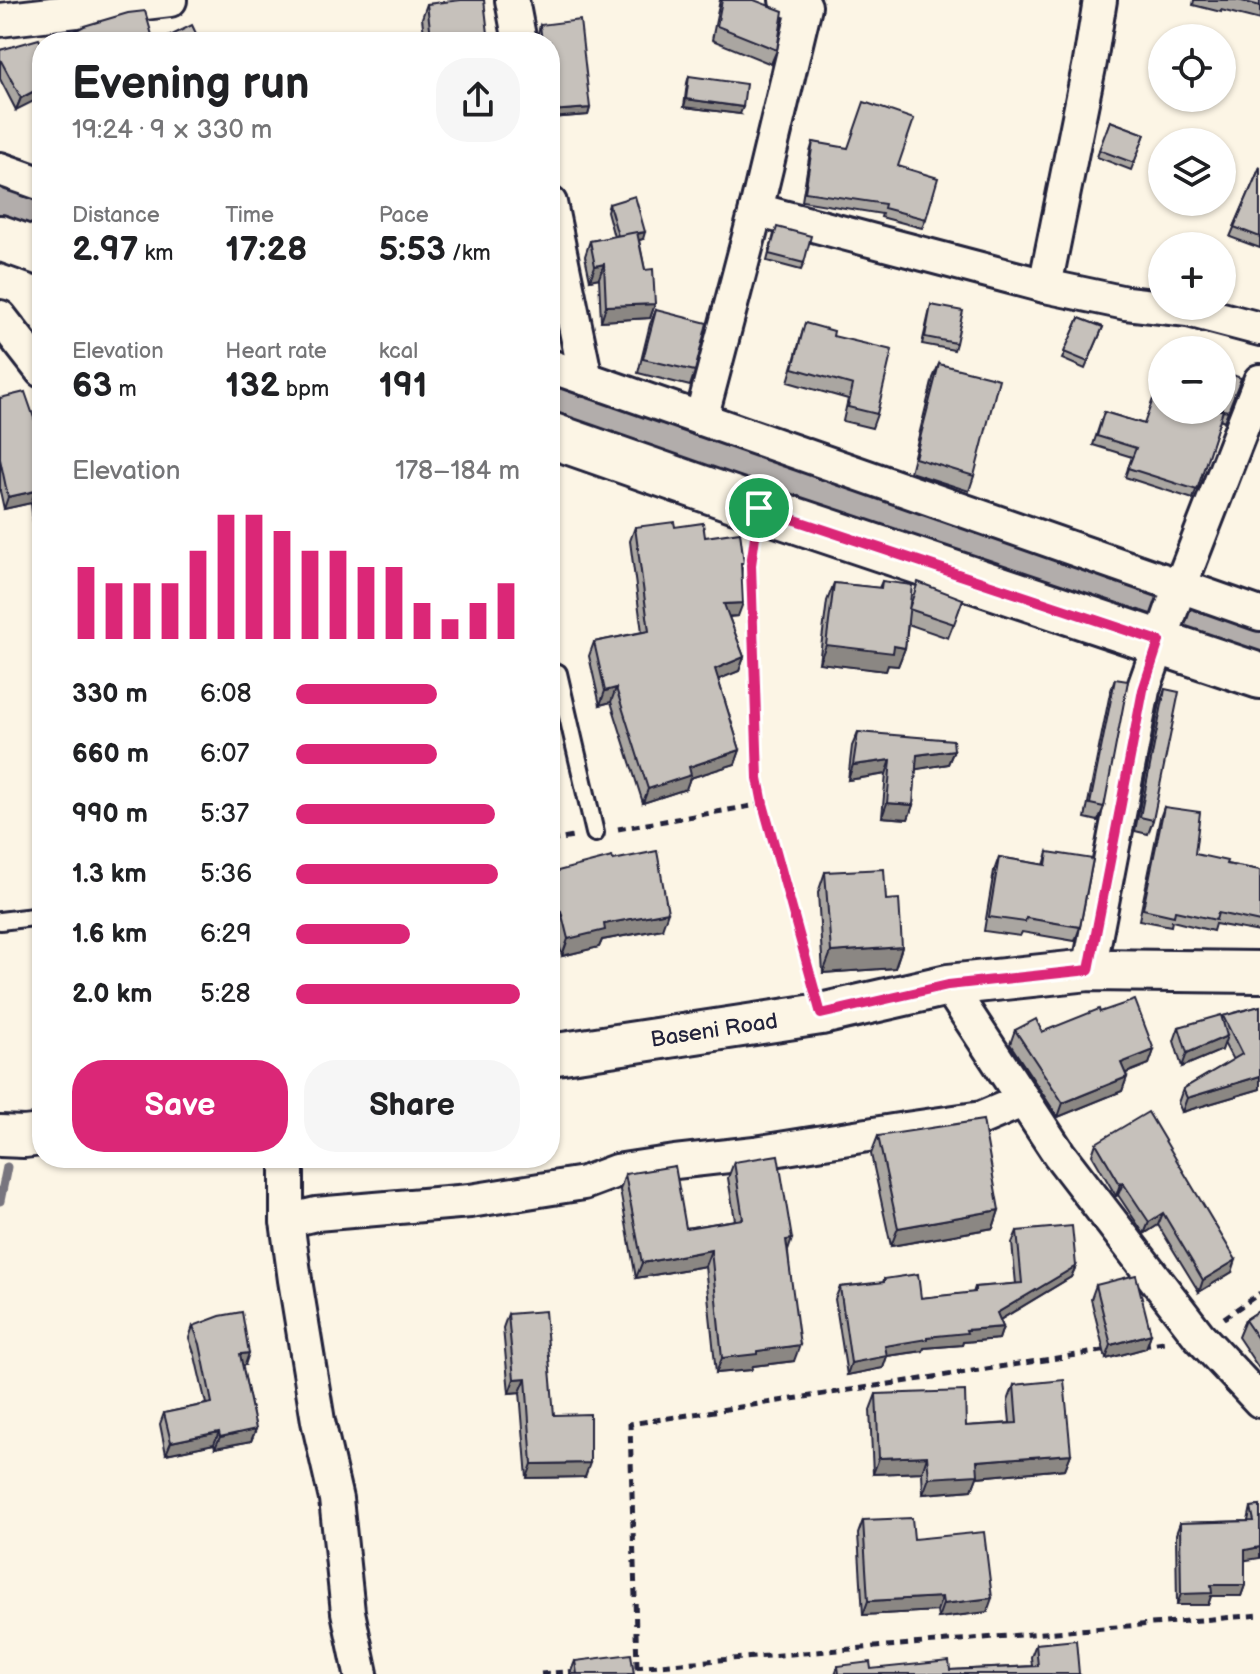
<!DOCTYPE html>
<html lang="en">
<head>
<meta charset="utf-8">
<style>
  :root { --surface:#fff; --page:#f6f6f6; --text:#202124; --muted:#757577; --accent:#db2777 }
  body { margin:0; font-family:"Balsamiq Sans",sans-serif; background:var(--page); color:var(--text); height:100vh; display:flex; flex-direction:column; font-size:30px; white-space:nowrap }
  * { box-sizing:border-box; margin:0 }
  p { font-size:26px; color:var(--muted) }
  .icon { flex:none; width:44px; height:44px; fill:none; stroke:currentColor; stroke-width:2; stroke-linecap:round; stroke-linejoin:round }
  .map { position:relative; flex:1; overflow:hidden }
  .panel { position:absolute; left:32px; top:32px; width:528px; height:1136px; display:flex; flex-direction:column; background:var(--surface); border-radius:32px; box-shadow:0 2px 6px #0004 }
  .panel>* { flex:none }
  .buttons { position:absolute; left:1148px; top:24px; display:grid; gap:16px }
  .buttons a { display:grid; place-items:center; width:88px; height:88px; border-radius:50%; background:var(--surface); box-shadow:0 2px 6px #0004; font-size:40px }
  .pin { position:absolute; display:grid; place-items:center; width:68px; height:68px; color:#fff; margin:-34px; border:4px solid #fff; border-radius:50%; box-shadow:0 2px 8px #0007 }
  .round { display:grid; place-items:center; flex:none; width:84px; height:84px; border-radius:32px; background:var(--page) }
  .head { display:flex; align-items:center; justify-content:space-between; height:136px; padding:0 40px }
  h1 { font-size:44px; font-weight:700; line-height:60px }
  .metrics { display:grid; grid-template-columns:repeat(3,1fr); gap:12px; height:136px; padding:8px 40px }
  .metrics div { display:grid; align-content:center }
  .metrics b { font-size:34px; font-weight:700 }
  .metrics small { font-size:22px; font-weight:400 }
  .metrics p { font-size:22px }
  .chart { height:224px; padding:16px 40px }
  .chart p { display:flex; justify-content:space-between }
  .chart svg { width:100%; height:144px; margin-top:8px; stroke:var(--accent); stroke-width:6 }
  .button { display:flex; gap:16px; margin-top:auto; padding:16px 40px }
  .button a { flex:1; height:92px; border-radius:32px; background:var(--accent); color:#fff; font-size:32px; font-weight:700; line-height:92px; text-align:center }
  .button a+a { background:var(--page); color:var(--text) }
  ul { padding:0 40px; list-style:none; font-size:26px }
  li { display:grid; grid-template-columns:128px 96px 1fr; align-items:center; height:60px }
  li i { height:20px; border-radius:10px; background:var(--accent) }
  .map>svg:first-child { display:block }
  .lines { fill:none; stroke-linecap:round; stroke-linejoin:round }
  .stream { stroke:#78757e; stroke-width:9 }
  .canal { stroke:#b2adab; stroke-width:34 }
  .service-casing { stroke:#22223b; stroke-width:22 }
  .minor-casing { stroke:#22223b; stroke-width:38 }
  .tertiary-casing { stroke:#22223b; stroke-width:46 }
  .secondary-casing { stroke:#22223b; stroke-width:50 }
  .path { stroke:#22223b; stroke-width:5; stroke-dasharray:8 6; stroke-linecap:butt }
  .service { stroke:#fcf5e5; stroke-width:16 }
  .minor { stroke:#fcf5e5; stroke-width:32 }
  .tertiary { stroke:#fcf5e5; stroke-width:40 }
  .secondary { stroke:#fcf5e5; stroke-width:44 }
  .wall { fill:#aaa6a1; stroke:#22223b; stroke-width:2 }
  .shaded-wall { fill:#8b8783; stroke:#22223b; stroke-width:2 }
  .building { fill:#c6c1bb; stroke:#22223b; stroke-width:2 }
  .route-casing { stroke:#fff; stroke-width:16 }
  .route { stroke:#db2777; stroke-width:10 }
  .labels { text-anchor:middle; dominant-baseline:central; stroke-width:7; stroke-linejoin:round; paint-order:stroke }
  .street-label { font-size:22px; fill:#22223b; stroke:#fcf5e5 }
</style>
</head>
<body>
<div class="map">
<svg width="1260" height="1674" viewBox="0 0 1260 1674">
  <rect width="100%" height="100%" fill="#fcf5e5"/>
  <filter id="ink" filterUnits="userSpaceOnUse"><feTurbulence type="fractalNoise" baseFrequency=".0125" numOctaves="2"/><feDisplacementMap in="SourceGraphic" scale="16" xChannelSelector="R" yChannelSelector="G"/><feConvolveMatrix kernelMatrix="1 2 1 2 8 2 1 2 1" color-interpolation-filters="sRGB"/></filter>
  <g filter="url(#ink)">
    <g class="lines">
      <path class="stream" d="M0,1201l7,-34"/>
      <g class="canal">
        <path d="M0,207l42,15"/>
        <path d="M550,400l357,119 353,132"/>
      </g>
      <defs>
        <g id="service">
          <path d="M558,673l37,160"/>
          <path d="M0,921l42,-5"/>
        </g>
        <g id="minor">
          <path d="M512,0l8,42"/>
          <path d="M0,20l170,-20"/>
          <path d="M0,169l42,15"/>
          <path d="M550,203l36,176"/>
          <path d="M756,210l49,-204 -19,-6"/>
          <path d="M1045,286l45,-224 10,-62"/>
          <path d="M0,317l42,54"/>
          <path d="M550,366l710,248"/>
          <path d="M701,419l55,-209 289,76 81,17 62,7 72,19"/>
          <path d="M1089,970l54,-280 33,-93 84,-216"/>
          <path d="M948,985l111,169 140,182 61,65"/>
          <path d="M287,1158v63l8,59 23,141 18,78 12,113 13,62"/>
          <path d="M287,1221l29,-7 154,-13 114,-18 32,-12 59,-9 80,-9 144,-23 83,-12 40,-17"/>
        </g>
        <g id="tertiary">
          <path id="s1" d="M550,1055l271,-41 127,-29 141,-15 171,2"/>
          <path d="M0,1136l24,1 18,-2"/>
        </g>
        <g id="secondary">
          <path d="M0,238l42,15"/>
          <path d="M550,435l209,73 501,168"/>
        </g>
      </defs>
      <use href="#service" class="service-casing"/>
      <use href="#minor" class="minor-casing"/>
      <use href="#tertiary" class="tertiary-casing"/>
      <use href="#secondary" class="secondary-casing"/>
      <g class="path">
        <path d="M754,545l-3,20 7,213 5,26"/>
        <path d="M618,829l145,-25 49,176"/>
        <path d="M550,841l23,-4"/>
        <path d="M1224,1318l36,-25"/>
        <path d="M1142,1345l22,-3"/>
        <path d="M635,1667l625,-52"/>
        <path d="M637,1667l-7,-243 479,-74"/>
        <path d="M541,1674l36,-3"/>
      </g>
      <use href="#service" class="service"/>
      <use href="#minor" class="minor"/>
      <use href="#tertiary" class="tertiary"/>
      <use href="#secondary" class="secondary"/>
    </g>
    <g class="wall">
      <path d="M720,0h34l23,50 -6,14 -59,-24z"/>
      <path d="M1194,0h66v20l-39,-10v2l-28,-7z"/>
      <path d="M427,4l62,38h-64l-3,-24z"/>
      <path d="M540,25l50,83 -2,7 -38,3v-76h-11l-1,-9z"/>
      <path d="M42,45l-26,65 -16,-31v-29z"/>
      <path d="M689,76l51,38 -56,-7 3,-24z"/>
      <path d="M1110,121l35,13 -14,36 -34,-13z"/>
      <path d="M813,142l85,24 28,53 -4,9 -41,-11 1,-3 -80,-13 8,-49z"/>
      <path d="M1260,167v81l-30,-11z"/>
      <path d="M609,204l34,35 -4,1 6,30 10,34 -5,14 -49,3 -2,-43 -9,2 -5,-24 5,-15 24,-4 -7,-26z"/>
      <path d="M774,234l30,29 -3,7 -34,-9z"/>
      <path d="M931,305l25,38 -2,7 -32,-6z"/>
      <path d="M656,310l39,61 -5,15 -52,-13 12,-49z"/>
      <path d="M1079,318l24,9 -18,42 -23,-10z"/>
      <path d="M805,323l28,13 44,78 -5,14 -29,-7 5,-22 -60,-17z"/>
      <path d="M939,364l35,112 -5,15 -59,-19 23,-94z"/>
      <path d="M1241,378l-17,43 -4,-2 -27,80 -68,-22 7,-20 -39,-12 11,-33 40,12z"/>
      <path d="M0,398l42,43v122h-5l-6,-60 -27,6 -4,-18z"/>
      <path d="M635,527h40l30,10 37,31 -4,48 -9,1 15,40 -5,14 -21,8 22,71 -5,14 -45,14 -4,11 -43,14 -32,-101 -11,3 -11,-49 5,-14 48,-10 -12,-91z"/>
      <path d="M882,581l28,22 53,-4 -15,39 -40,-14 -3,24 -7,18 -10,-1 -2,6 -67,-8 8,-62 7,-18 45,5z"/>
      <path d="M1115,679l-11,128 -6,14 -13,-3 25,-125z"/>
      <path d="M1165,689l-12,131 -5,14 -13,-3 25,-128z"/>
      <path d="M858,732l96,18 -6,14 -32,5 -3,36 -5,14 -26,-2 4,-43 -38,6 4,-34z"/>
      <path d="M1164,807l31,47 31,10 34,6v62l-45,-8 -2,7 -41,-10 -1,5 -32,-6 21,-102z"/>
      <path d="M1048,852l32,75 -5,14 -53,-9 -2,4 -36,-5 10,-60 5,-14 45,8z"/>
      <path d="M613,860l49,69 -60,11 -3,7 -37,9 -7,-29 -5,-54z"/>
      <path d="M825,872l61,28 16,47 -7,21 -72,5 -5,-80z"/>
      <path d="M1260,1006v83l-78,23 -4,-9 5,-14 50,-29 -9,-17 -2,7 -40,17 -8,-26 5,-14 43,-8 1,-3z"/>
      <path d="M1100,1012l54,38 -5,14 -23,9 1,4 -5,14 -64,26 -48,-73 5,-14 27,2z"/>
      <path d="M878,1136l121,74 -6,18 -102,18 -20,-92z"/>
      <path d="M1096,1143l136,129 -33,20 -41,-67 -14,9 -26,-39 -2,1 -24,-41z"/>
      <path d="M734,1162l54,89 6,110 -41,5 -2,4 -35,3 -11,-107 -69,12 -16,-88 5,-16 61,54 49,-8 -7,-42z"/>
      <path d="M1017,1231l59,35 -5,11 -71,43 3,7 -4,12 -36,3 -1,3 -38,3 -1,3 -36,5 -4,12 -36,7 -12,-76 5,-12 43,-4 1,-4 37,19 52,-5 2,-6 41,-3 -4,-41z"/>
      <path d="M1096,1285l55,49 -5,14 -40,11 -15,-60z"/>
      <path d="M1260,1310v60l-22,-33 7,-17z"/>
      <path d="M508,1314l46,101 31,62 -58,1 -7,-86 -11,1 -6,-65z"/>
      <path d="M193,1326l52,39h-3l14,64 -5,12 -36,7 -1,-4 -48,10 -6,-30 4,-11 42,-9 -11,-48 -6,-18z"/>
      <path d="M1014,1385l57,69 -6,15 -88,8 -5,13 -49,4 -1,-22 -49,2 -3,-64 6,-16 90,32 44,-3 -2,-22z"/>
      <path d="M1260,1506l-15,54v25l-4,11h-30l-3,9h-31l-1,-71 4,-11 68,-2 3,-14z"/>
      <path d="M863,1520l51,19 73,73 -49,6 -1,-7 -74,4 -5,-81z"/>
      <path d="M1036,1644l43,30h-244l3,-8 33,3 79,1 82,-4 -1,-9z"/>
      <path d="M575,1661l59,13h-64z"/>
    </g>
    <g class="shaded-wall">
      <path d="M42,87v10l-26,13 5,-12z"/>
      <path d="M686,99l57,8 -3,7 -56,-7z"/>
      <path d="M590,108l-2,7 -38,3v-7z"/>
      <path d="M645,232l-2,7 -26,7 2,-7z"/>
      <path d="M604,264l-5,14 -9,2 5,-14z"/>
      <path d="M655,304l-5,14 -49,3 5,-15z"/>
      <path d="M35,491l-4,12 -27,6 4,-12z"/>
      <path d="M42,552v11h-5z"/>
      <path d="M743,603l-5,13 -19,1 5,-13z"/>
      <path d="M826,645l68,1 11,2 -7,18 -10,-1 -2,6 -67,-8z"/>
      <path d="M744,657l-5,14 -29,12 5,-14z"/>
      <path d="M616,688l-5,14 -11,3 5,-14z"/>
      <path d="M740,750l-5,14 -45,14 -4,11 -43,14 5,-14 41,-22z"/>
      <path d="M954,750l-6,14 -36,6 5,-15z"/>
      <path d="M891,760l-5,14 -38,6 5,-15z"/>
      <path d="M887,803l26,2 -5,14 -26,-2z"/>
      <path d="M561,911l-6,16 -5,2v-15z"/>
      <path d="M668,912l-6,17 -60,11 -3,7 -37,9 6,-17 36,-15z"/>
      <path d="M902,947l-7,21 -72,5 8,-21z"/>
      <path d="M1227,1036l-5,14 -40,17 5,-14z"/>
      <path d="M1154,1050l-5,14 -33,13 5,-14z"/>
      <path d="M1260,1076v13l-78,23 5,-14z"/>
      <path d="M1127,1077l-5,14 -64,26 5,-14z"/>
      <path d="M1123,1183l-5,12 -2,1 4,-12z"/>
      <path d="M999,1210l-6,18 -102,18 7,-18z"/>
      <path d="M1163,1213l-5,12 -14,9 5,-12z"/>
      <path d="M792,1239l-5,15 -1,-14z"/>
      <path d="M711,1250l-6,16 -69,12 6,-15z"/>
      <path d="M1236,1260l-4,12 -33,20 4,-12z"/>
      <path d="M1076,1266l-5,11 -78,47 4,-11z"/>
      <path d="M1003,1327l-4,12 -36,3 -1,3 -38,3 -1,3 -36,5 -4,12 -36,7 4,-12 34,-17 42,-9 39,-7z"/>
      <path d="M1151,1334l-5,14 -40,11 5,-14z"/>
      <path d="M800,1345l-6,16 -41,5 -2,4 -35,3 6,-15 35,-7z"/>
      <path d="M249,1353l-4,12 -10,1 5,-12z"/>
      <path d="M526,1378l-6,14 -11,1 5,-14z"/>
      <path d="M256,1429l-5,12 -36,7 5,-11z"/>
      <path d="M219,1432l-5,12 -48,10 5,-12z"/>
      <path d="M1071,1454l-6,15 -88,8 -5,13 -49,4 6,-16 48,-17z"/>
      <path d="M927,1456l-5,16 -49,2 6,-16z"/>
      <path d="M590,1463l-5,14 -58,1 5,-14z"/>
      <path d="M1260,1547v11l-19,3 4,-11z"/>
      <path d="M1211,1585h34l-4,11h-30l-3,9h-31l4,-11z"/>
      <path d="M942,1597l-5,14 -74,4 5,-14z"/>
      <path d="M992,1598l-5,14 -49,6 5,-14z"/>
    </g>
    <g class="building">
      <path d="M461,0h23l5,42h-56v-6h-2l-4,-32z"/>
      <path d="M722,0h32l29,11 -6,39 -60,-24z"/>
      <path d="M1238,0h22v6z"/>
      <path d="M145,11l9,31h-99l29,-16 44,-13z"/>
      <path d="M580,20l10,88 -40,3v-69h-8l-2,-17z"/>
      <path d="M192,25l8,17h-42z"/>
      <path d="M39,39l3,6v42l-21,11 -21,-39v-9z"/>
      <path d="M689,76l57,8 -3,23 -57,-8z"/>
      <path d="M864,102l50,17 -16,47 40,12 -12,41 -42,-11 1,-4 -80,-12 8,-50 35,6z"/>
      <path d="M1110,121l35,13 -11,29 -35,-13z"/>
      <path d="M1260,167v70l-26,-10z"/>
      <path d="M635,196l10,36 -27,4 -9,-32z"/>
      <path d="M777,227l34,9 -7,27 -35,-9z"/>
      <path d="M637,232l8,38 8,-1 2,35 -49,2 -2,-42 -9,2 -5,-25z"/>
      <path d="M931,305l32,6 -7,32 -31,-6z"/>
      <path d="M656,310l51,13 -12,48 -52,-12z"/>
      <path d="M1079,318l24,9 -15,35 -24,-10z"/>
      <path d="M805,323l29,8 -1,5 59,14 -15,64 -29,-7 5,-22 -60,-17z"/>
      <path d="M939,364l60,15 -25,97 -59,-18z"/>
      <path d="M1222,371l19,7 -13,33 -5,-1 -26,80 -69,-22 8,-20 -39,-12 7,-24 40,12 18,-50v36h60z"/>
      <path d="M25,392l17,49v111l-7,-61 -27,6 -8,-38v-61z"/>
      <path d="M674,522l1,5 28,-4 2,14 35,-5 4,31h-3l2,40 -19,1 20,53 -29,12 25,81 -51,17 2,8 -43,14 -32,-101 -11,3 -11,-49 55,-11 -14,-104z"/>
      <path d="M882,581l30,4 -7,63 -11,-2 -1,7 -67,-8 8,-62 47,5z"/>
      <path d="M918,582l45,17 -9,25 -45,-15z"/>
      <path d="M1115,679l13,2 -24,126 -14,-3z"/>
      <path d="M1165,689l14,3 -26,128 -13,-3z"/>
      <path d="M858,732l95,8 1,10 -37,5 -4,50 -26,-2 4,-43 -38,5z"/>
      <path d="M1164,807l36,5 -5,42 32,7 -1,3 34,6v52l-42,-9 -2,7 -41,-9 -1,5 -31,-7z"/>
      <path d="M657,851l11,61 -64,12 1,6 -37,9 -7,-28 -11,3v-41l62,-16 1,3z"/>
      <path d="M1048,852l45,7 -13,68 -54,-9 -1,4 -36,-5 10,-60 47,8z"/>
      <path d="M884,869l2,31 13,-1 3,48 -71,5 -6,-80z"/>
      <path d="M1135,1000l19,50 -33,13 6,14 -64,26 -48,-73 21,-11 6,13 57,-23 1,3z"/>
      <path d="M1260,1006v70l-73,22 -4,-9 59,-35 -19,-38z"/>
      <path d="M1221,1015l6,21 -40,17 -8,-26z"/>
      <path d="M1148,1112l88,148 -33,20 -40,-67 -14,9 -26,-39 -3,1 -24,-41z"/>
      <path d="M983,1120l16,90 -101,18 -20,-92z"/>
      <path d="M778,1155l14,84 -6,1 14,105 -43,6v3l-35,4 -11,-108 -69,13 -17,-89 50,-8 11,62 57,-9 -9,-57z"/>
      <path d="M1072,1226l4,40 -79,47 6,14 -37,3 1,3 -40,4v2l-42,7 2,10 -36,7 -11,-76 44,-5v-3l34,-5 3,24 54,-6v-5l47,-4 -5,-52z"/>
      <path d="M1136,1275l15,59 -40,11 -15,-60z"/>
      <path d="M1260,1310v32l-15,-22z"/>
      <path d="M545,1311l9,104 36,-1v49l-58,1 -6,-86 -12,1 -6,-65z"/>
      <path d="M242,1312l7,41 -9,1 16,75 -36,8 -1,-5 -48,10 -7,-29 48,-10 -12,-59 -7,-18 27,-10z"/>
      <path d="M1064,1380l7,74 -94,7 1,14 -49,3 -2,-22 -48,2 -3,-64 89,-3 1,35 51,-3 -3,-38z"/>
      <path d="M1260,1506v41l-15,3v35h-34l1,8 -31,1 -1,-71 74,-2 -3,-14z"/>
      <path d="M912,1518l2,21 70,-7 8,66 -49,6 -1,-7 -74,4 -5,-81z"/>
      <path d="M1076,1640l3,34h-240l-1,-8 32,-4 1,7 78,-8 1,9 88,-4 -2,-22z"/>
      <path d="M631,1654l3,20h-57l-2,-13z"/>
    </g>
  </g>
  <g class="lines" filter="url(#ink)">
    <defs>
      <path id="route" d="M759,508l400,133 -16,49 -54,280 -141,15 -127,29 -58,-210 -5,-26 -7,-213z"/>
    </defs>
    <use href="#route" class="route-casing"/>
    <use href="#route" class="route"/>
  </g>
  <g class="labels">
    <g class="street-label">
      <text stroke="none"><textPath href="#s1" startOffset="166">Baseni Road</textPath></text>
    </g>
  </g>
</svg>
<div class="buttons">
<a><svg class="icon" aria-label="locate" viewBox="0 0 24 24"><circle cx="12" cy="12" r="6"/><path d="M12 2v4M12 18v4M2 12h4M18 12h4"/></svg></a>
<a><svg class="icon" aria-label="layers" viewBox="0 0 24 24"><path d="M12 4l9 5-9 5-9-5zM3 14l9 5 9-5"/></svg></a>
<a>+</a>
<a>−</a>
</div>
<div class="pin" style="left:759px;top:508px;background:#1e9e55"><svg class="icon" aria-label="arrive" viewBox="0 0 24 24"><path d="M6 21V4h12l-3 4 3 4H6"/></svg></div>
<section class="panel">
<div class="head"><div><h1>Evening run</h1><p>19:24 · 9 × 330 m</p></div><a class="round"><svg class="icon" aria-label="share" viewBox="0 0 24 24"><path d="M12 15V3M7 8l5-5 5 5M5 13v7h14v-7"/></svg></a></div>
<div class="metrics">
<div><p>Distance</p><b>2.97<small> km</small></b></div>
<div><p>Time</p><b>17:28</b></div>
<div><p>Pace</p><b>5:53<small> /km</small></b></div>
</div>
<div class="metrics">
<div><p>Elevation</p><b>63<small> m</small></b></div>
<div><p>Heart rate</p><b>132<small> bpm</small></b></div>
<div><p>kcal</p><b>191</b></div>
</div>
<div class="chart"><p><span>Elevation</span>178–184 m</p>
<svg viewBox="0 0 160 44" preserveAspectRatio="none"><path d="M5 44V22M15 44V27M25 44V27M35 44V27M45 44V17M55 44V6M65 44V6M75 44V11M85 44V17M95 44V17M105 44V22M115 44V22M125 44V33M135 44V38M145 44V33M155 44V27"/></svg>
</div>
<ul>
<li><b>330 m</b>6:08<i style="width:63%"></i></li>
<li><b>660 m</b>6:07<i style="width:63%"></i></li>
<li><b>990 m</b>5:37<i style="width:89%"></i></li>
<li><b>1.3 km</b>5:36<i style="width:90%"></i></li>
<li><b>1.6 km</b>6:29<i style="width:51%"></i></li>
<li><b>2.0 km</b>5:28<i style="width:100%"></i></li>
</ul>
<div class="button"><a>Save</a><a>Share</a></div>
</section>
</div>
</body>
</html>
